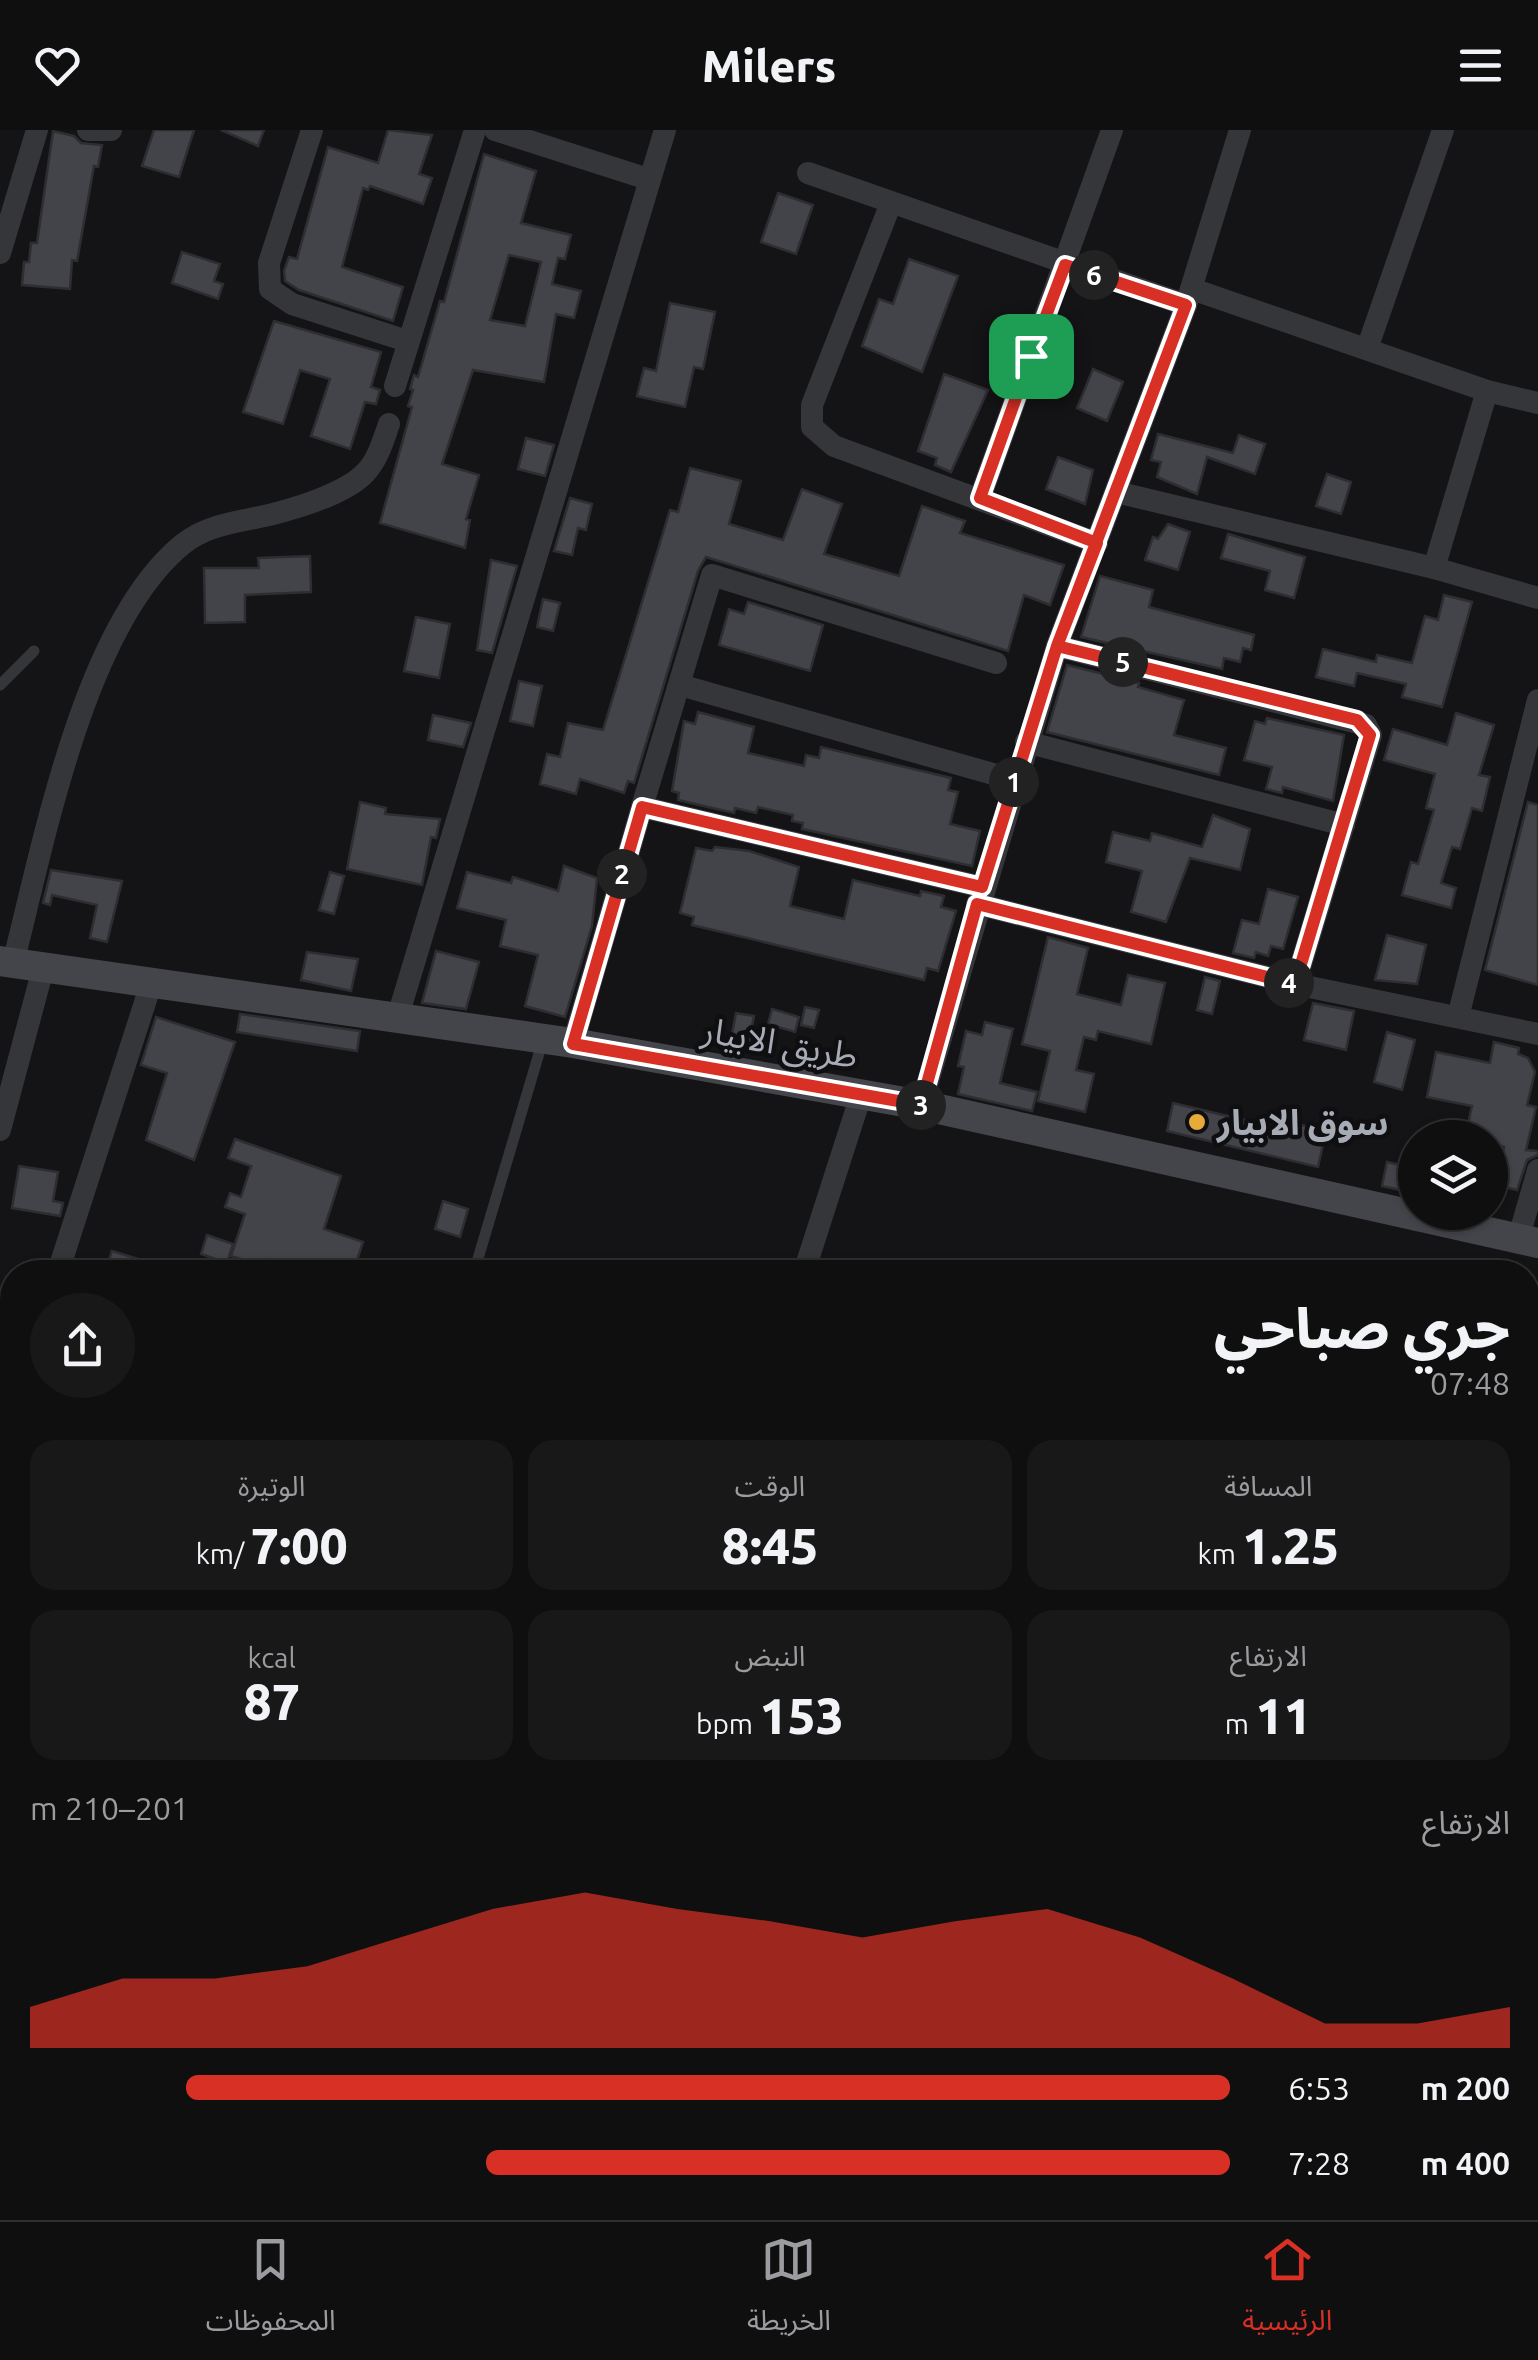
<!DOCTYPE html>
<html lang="ar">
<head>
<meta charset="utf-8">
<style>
  :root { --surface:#0f0f10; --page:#181819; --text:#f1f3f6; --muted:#9b9c9f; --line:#2f2f30; --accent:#d93025 }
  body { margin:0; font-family:Ubuntu,"Noto Sans Arabic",sans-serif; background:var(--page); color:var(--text); direction:rtl; height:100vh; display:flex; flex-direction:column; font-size:38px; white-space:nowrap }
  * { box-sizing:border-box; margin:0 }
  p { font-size:32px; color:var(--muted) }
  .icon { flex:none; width:55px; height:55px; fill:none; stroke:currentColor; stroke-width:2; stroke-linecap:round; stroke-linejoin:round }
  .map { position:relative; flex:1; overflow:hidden; direction:ltr }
  .panel { position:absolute; left:0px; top:1130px; width:1540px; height:960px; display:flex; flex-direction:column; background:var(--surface); border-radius:40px 40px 0 0; box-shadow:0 2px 8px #0004,0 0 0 2px var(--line); direction:rtl }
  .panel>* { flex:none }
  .controls { position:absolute; left:1398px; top:990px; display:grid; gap:20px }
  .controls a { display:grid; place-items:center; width:110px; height:110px; border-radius:50%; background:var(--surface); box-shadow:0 2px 8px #0004,0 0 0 2px var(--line); font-size:50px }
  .pin { position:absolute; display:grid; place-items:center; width:85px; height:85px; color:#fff; margin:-42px; border-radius:20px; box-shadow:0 5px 15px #0006 }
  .km { position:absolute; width:50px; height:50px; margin:-25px; border-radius:50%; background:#222; color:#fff; font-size:28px; line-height:50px; text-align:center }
  .round { display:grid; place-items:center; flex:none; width:105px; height:105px; border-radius:52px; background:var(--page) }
  .headline { display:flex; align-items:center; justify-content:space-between; height:170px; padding:0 30px }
  h1 { font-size:55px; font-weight:800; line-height:75px }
  .stats { display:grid; grid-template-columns:repeat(3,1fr); gap:15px; height:170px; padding:10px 30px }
  .stats div { display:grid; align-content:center; border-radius:25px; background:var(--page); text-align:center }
  .stats b { font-size:50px; font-weight:800 }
  .stats small { font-size:28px; font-weight:400 }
  .stats p { font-size:28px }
  .chart { height:280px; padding:20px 30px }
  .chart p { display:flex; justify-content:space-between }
  .chart svg { width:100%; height:180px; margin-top:10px; fill:var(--accent); opacity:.7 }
  ul { padding:0 30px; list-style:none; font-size:32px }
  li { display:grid; grid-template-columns:160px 120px 1fr; align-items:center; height:75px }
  li i { height:25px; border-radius:12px; background:var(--accent) }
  header { display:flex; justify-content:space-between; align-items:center; height:130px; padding:0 30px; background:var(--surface); font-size:45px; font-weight:800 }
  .menu { display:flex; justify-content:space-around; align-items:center; height:140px; border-top:2px solid var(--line); background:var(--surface); font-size:28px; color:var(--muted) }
  .menu a { display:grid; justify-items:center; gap:5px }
  .menu .active { color:var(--accent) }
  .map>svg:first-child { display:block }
  .building { fill:#434449; stroke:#2e2e32; stroke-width:2.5; fill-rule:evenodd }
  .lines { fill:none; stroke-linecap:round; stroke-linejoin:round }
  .service { stroke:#35363a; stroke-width:11 }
  .minor { stroke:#35363a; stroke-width:22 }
  .secondary { stroke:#43454a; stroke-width:30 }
  .route-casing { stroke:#fff; stroke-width:20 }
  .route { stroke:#d93025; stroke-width:12 }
  .poi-dot { fill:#e7ab3b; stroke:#0f0f11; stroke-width:4 }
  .labels { text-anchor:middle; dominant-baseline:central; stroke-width:9; stroke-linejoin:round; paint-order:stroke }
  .street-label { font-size:35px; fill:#a7abb5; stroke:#0f0f11 }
  .poi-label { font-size:35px; font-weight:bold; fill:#a7abb5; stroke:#0f0f11; text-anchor:start }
</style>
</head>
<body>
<header><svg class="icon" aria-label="menu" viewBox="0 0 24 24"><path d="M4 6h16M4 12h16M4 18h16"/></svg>Milers<svg class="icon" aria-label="heart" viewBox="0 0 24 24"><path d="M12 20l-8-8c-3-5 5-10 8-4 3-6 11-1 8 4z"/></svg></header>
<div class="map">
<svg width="1538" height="2090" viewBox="0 0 1538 2090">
  <rect width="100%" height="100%" fill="#141416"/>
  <g class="building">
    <path d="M154,0h40l-15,47 -37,-11z"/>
    <path d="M221,0h43l-6,16z"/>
    <path d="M388,0l44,5 -13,39 13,4 -9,26 -53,-18 -2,4 -5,-2 -21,79 61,20 -10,34 -94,-31 -14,-9 -1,-10 5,-14 8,2 31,-112 50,16z"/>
    <path d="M53,1l21,5 7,7 21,2 -4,22 -4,-1 -17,95 -5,-1 -2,29 -48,-4 2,-23h5l2,-19h6z"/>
    <path d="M484,24l52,17 -15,52 50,12 -6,24 -7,-1 -6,26 29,7 -7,27 -18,-4 -12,68 -71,-12 -31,94 37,11 -13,44 4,1 -5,28 -85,-25 32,-116 -4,-1 5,-16 -3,-1 4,-14 4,2 22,-76 4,1zM509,125l32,7 -16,64 -35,-6z"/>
    <path d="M778,63l35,12 -17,49 -35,-12z"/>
    <path d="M182,122l38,12 -6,17 9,3 -5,15 -46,-16z"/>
    <path d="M909,129l49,17 -36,96 -60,-26 17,-47 14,5z"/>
    <path d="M670,173l45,9 -12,57 -9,-2 -9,40 -48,-11 7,-28 12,3z"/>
    <path d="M274,191l107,31 -10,35 9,3 -4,14 -11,-2 -15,47 -39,-13 19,-57 -30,-9 -17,54 -40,-12z"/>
    <path d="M1093,239l30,13 -16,39 -30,-13z"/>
    <path d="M944,244l44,16 -37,82 -16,-7 2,-7 -19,-7z"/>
    <path d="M1158,304l75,19 6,-18 26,9 -10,30 -48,-17 -10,37 -40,-17 4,-15 -10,-2z"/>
    <path d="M526,308l28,7 -9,31 -27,-7z"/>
    <path d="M1058,327l35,13 -8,34 -39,-15z"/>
    <path d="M690,338l51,13 -12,43 54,16 19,-51 40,15 -18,50 75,22 23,-70 43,15 -5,12 104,32 -14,40 -26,-10 -16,56 -302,-94 -8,14 -64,212 -6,-2 -4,12 -44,-14 -4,15 -36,-10 7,-30 13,3 8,-34 35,7 67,-220 8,2z"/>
    <path d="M1327,344l24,8 -10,32 -25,-8z"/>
    <path d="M570,368l22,6 -6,26 -8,-2 -6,27 -18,-4z"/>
    <path d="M1168,394l22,8 -12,38 -33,-10 8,-23 5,2z"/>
    <path d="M1228,404l77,23 -11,41 -29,-8 5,-19 -49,-13z"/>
    <path d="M310,426l1,36 -66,3v27l-40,1 -1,-55h55l-1,-10z"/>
    <path d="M491,430l26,6 -25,87 -15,-3z"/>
    <path d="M1100,446l53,14 -4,17 105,28 -3,15 -8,-2 -3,14 -16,-4 -2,11 -141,-32z"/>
    <path d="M1444,465l28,7 -30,105 -40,-10 4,-13 -49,-11 -3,13 -38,-9 7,-28 53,13 1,-7 35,8 13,-47 13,4z"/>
    <path d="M543,469l17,4 -7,28 -16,-4z"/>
    <path d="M748,472l75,23 -13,46 -91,-26 10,-36 15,5z"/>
    <path d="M416,487l34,7 -11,54 -35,-7z"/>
    <path d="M1067,535l72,18 -1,4 46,13 -10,35 52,13 -7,27 -172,-43z"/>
    <path d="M519,551l23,5 -9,40 -23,-5z"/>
    <path d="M698,582l56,15 -6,26 56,13 2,-11 13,3 2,-11 130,31 -3,12 10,2 -8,32 30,7 -8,35 -170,-37 1,-6 -11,-2 1,-6 -35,-8 -2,6 -21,-5 -1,5 -56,-13 1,-7 -7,-2 12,-70 11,3z"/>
    <path d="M1456,583l38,12 -15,50 11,2 -8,34 -10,-3 -12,41 -8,-2 -11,36 15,5 -5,20 -49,-13 9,-33 7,2 16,-54 -8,-2 9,-34 -51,-14 9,-31 54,16z"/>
    <path d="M433,585l38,8 -8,24 -35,-7z"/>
    <path d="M1267,588l77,17 -11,66 -50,-14 -1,6 -16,-4 6,-22 -28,-7 11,-39 10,3z"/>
    <path d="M360,672l26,6 -1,6 55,5 -4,19 -5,-1 -9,48 -75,-16z"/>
    <path d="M1528,672l10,3v180l-53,-15z"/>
    <path d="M1213,685l37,14 -10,41 -50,-12 -24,64 -35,-10 11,-41 -36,-9 7,-30 37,9 2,-8 50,14z"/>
    <path d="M715,717l34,4 50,16 -9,39 54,13 9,-39 67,16 1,-5 23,5 -3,11 15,4 -18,60 -11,-3 -3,12 -232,-55 2,-8 -14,-4 16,-65 16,3z"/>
    <path d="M564,736l33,12 -5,48 -27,91 -40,-11 13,-51 -38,-9 6,-26 -49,-12 10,-36 44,11 2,-6 45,14z"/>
    <path d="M51,740l71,11 -15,61 -17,-4 7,-33 -45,-10 -2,10 -7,-2z"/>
    <path d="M330,742l14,4 -10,38 -15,-4z"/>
    <path d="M1268,759l30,8 -15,52 -12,-3 -3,10 -12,-4 -2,6 -21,-5 9,-33 17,4z"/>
    <path d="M1387,805l39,10 -9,39 -42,-4z"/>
    <path d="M1048,807l40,11 -11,46 44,11 7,-30 37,8 -14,61 -53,-13 -2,9 -12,-3 -8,33 18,4 -9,38 -47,-11 12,-50 -28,-7z"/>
    <path d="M436,821l43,11 -13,47 -44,-6z"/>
    <path d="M307,822l51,7 -7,32 -50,-11z"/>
    <path d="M1205,847l15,4 -8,33 -15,-4z"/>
    <path d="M1313,873l41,8 -8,39 -42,-10z"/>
    <path d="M805,877l14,3 -5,18 -13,-3z"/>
    <path d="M772,879l27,8 -4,15 -27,-8z"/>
    <path d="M736,883l18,3 -5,26 -18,-3z"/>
    <path d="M240,884l120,17 -3,20 -120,-19z"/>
    <path d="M156,887l79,25 -41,118 -48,-20 21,-67 -26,-8z"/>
    <path d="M985,892l28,7 -13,54 37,9 -5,19 -74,-17 6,-27 -6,-1 8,-35 16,4z"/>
    <path d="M1387,902l28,8 -13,50 -28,-8z"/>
    <path d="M1494,912l25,6 -1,6 10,4 7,14 -8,33 9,2 -10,43 12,1v4l-11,5 -10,30 -21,-5 8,-38 -14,-4v-5h-25l7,-32 -45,-9 9,-45 54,11z"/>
    <path d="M1173,973l113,27 2,-8 38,9 -8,36 -151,-36z"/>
    <path d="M235,1009l106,37 -17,53 39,13 -10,30h-55l-31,-13 -3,7 -33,-10 14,-42 -20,-7 5,-14 11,4 10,-31 -23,-8z"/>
    <path d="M1387,1032l27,6 -5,24 -27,-6z"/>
    <path d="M19,1036l39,6 -5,29 10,2 -3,13 -48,-8z"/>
    <path d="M443,1071l25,8 -8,28 -25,-8z"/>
    <path d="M207,1105l26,9 -6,19 -26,-9z"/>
    <path d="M112,1121l33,10 -4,11h-36z"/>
  </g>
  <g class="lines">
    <g class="service">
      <path d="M0,555l34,-34"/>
      <path d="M474,1142l69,-232"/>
    </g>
    <g class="minor">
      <path d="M88,0h23"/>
      <path d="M312,0l-43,133 1,26 22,15 115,37"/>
      <path d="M495,0l153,49"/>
      <path d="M808,43l378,132"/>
      <path d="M891,73l-79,202v22l22,19 263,97"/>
      <path d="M0,123l37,-123"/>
      <path d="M1192,159l295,102 51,12"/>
      <path d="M1368,216l75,-216"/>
      <path d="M395,256l80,-256"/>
      <path d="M1116,362l318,76 104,30"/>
      <path d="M980,368l132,-368"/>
      <path d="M1434,438l53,-177"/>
      <path d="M1057,516l309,79 5,10 -76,249"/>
      <path d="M680,555l334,95"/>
      <path d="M1026,612l318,83"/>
      <path d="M642,677l70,-232 284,88"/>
      <path d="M977,774l318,80 243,50"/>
      <path d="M13,833c31,-120 71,-339 170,-419 25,-20 56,-22 86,-29 28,-7 78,-22 97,-43 12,-13 17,-31 23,-48"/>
      <path d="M398,886l267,-886"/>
      <path d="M1458,887l80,-317"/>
      <path d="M573,913l69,-236 340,80"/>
      <path d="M921,975l136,-459 129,-341 54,-175"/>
      <path d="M0,1000l44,-165"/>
      <path d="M1518,1110l20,-70"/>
      <path d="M58,1142l93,-288"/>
      <path d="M804,1142l57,-177"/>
      <path d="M0,1343l12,2"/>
      <path d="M1528,1769l10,2"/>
      <path d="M776,2078l69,12"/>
      <path d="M511,2090l3,-12"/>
      <path d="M1129,2090l4,-12"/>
      <path d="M1266,2090l4,-12"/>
    </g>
    <path class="secondary" d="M0,831l573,82 348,62 617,138"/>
  </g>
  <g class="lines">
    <defs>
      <path id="route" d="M1031,226l-51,142 117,45 -40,103 -75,241 -340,-80 -69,237 348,61 56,-201 318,80 75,-249 -13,-15 -300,-74 129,-341 -121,-40 -34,91"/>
    </defs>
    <use href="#route" class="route-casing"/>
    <use href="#route" class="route"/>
  </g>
  <circle class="poi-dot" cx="1197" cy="992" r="10"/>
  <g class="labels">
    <g class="street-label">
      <text transform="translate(780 912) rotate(10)">طريق الابيار</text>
    </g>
    <g class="poi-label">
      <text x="1217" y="992">سوق الابيار</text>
    </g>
  </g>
</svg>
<div class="controls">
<a><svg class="icon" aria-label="layers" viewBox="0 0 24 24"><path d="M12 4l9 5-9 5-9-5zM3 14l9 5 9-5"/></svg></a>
</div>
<div class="pin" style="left:1031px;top:226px;background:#1e9e55"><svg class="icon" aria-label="arrive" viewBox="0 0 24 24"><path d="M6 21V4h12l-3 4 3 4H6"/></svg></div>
<b class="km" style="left:1014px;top:652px">1</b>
<b class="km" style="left:622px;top:744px">2</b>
<b class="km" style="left:921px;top:975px">3</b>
<b class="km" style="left:1289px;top:853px">4</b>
<b class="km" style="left:1123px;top:532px">5</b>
<b class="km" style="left:1094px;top:145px">6</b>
<section class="panel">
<div class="headline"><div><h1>جري صباحي</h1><p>07:48</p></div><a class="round"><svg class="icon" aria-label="share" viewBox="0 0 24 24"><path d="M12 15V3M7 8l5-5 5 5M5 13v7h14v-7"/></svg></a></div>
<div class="stats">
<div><p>المسافة</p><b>1.25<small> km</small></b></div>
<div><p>الوقت</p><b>8:45</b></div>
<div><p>الوتيرة</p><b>7:00<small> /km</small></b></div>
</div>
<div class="stats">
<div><p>الارتفاع</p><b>11<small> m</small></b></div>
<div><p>النبض</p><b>153<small> bpm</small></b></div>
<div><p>kcal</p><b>87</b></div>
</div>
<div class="chart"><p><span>الارتفاع</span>201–210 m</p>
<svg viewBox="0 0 160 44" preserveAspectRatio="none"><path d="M0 44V34L10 27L20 27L30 24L40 17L50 10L60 6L70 10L80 13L90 17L100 13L110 10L120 17L130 27L140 38L150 38L160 34V44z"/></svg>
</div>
<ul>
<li><b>200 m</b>6:53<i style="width:87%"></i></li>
<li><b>400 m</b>7:28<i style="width:62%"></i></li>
</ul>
</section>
</div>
<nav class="menu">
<a class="active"><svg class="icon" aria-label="home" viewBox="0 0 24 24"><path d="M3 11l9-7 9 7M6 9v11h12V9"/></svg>الرئيسية</a>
<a><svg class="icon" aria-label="map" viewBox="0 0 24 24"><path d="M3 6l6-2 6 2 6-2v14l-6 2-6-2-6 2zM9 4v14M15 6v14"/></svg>الخريطة</a>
<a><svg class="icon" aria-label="saved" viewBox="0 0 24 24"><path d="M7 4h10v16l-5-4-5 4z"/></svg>المحفوظات</a>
</nav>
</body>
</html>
